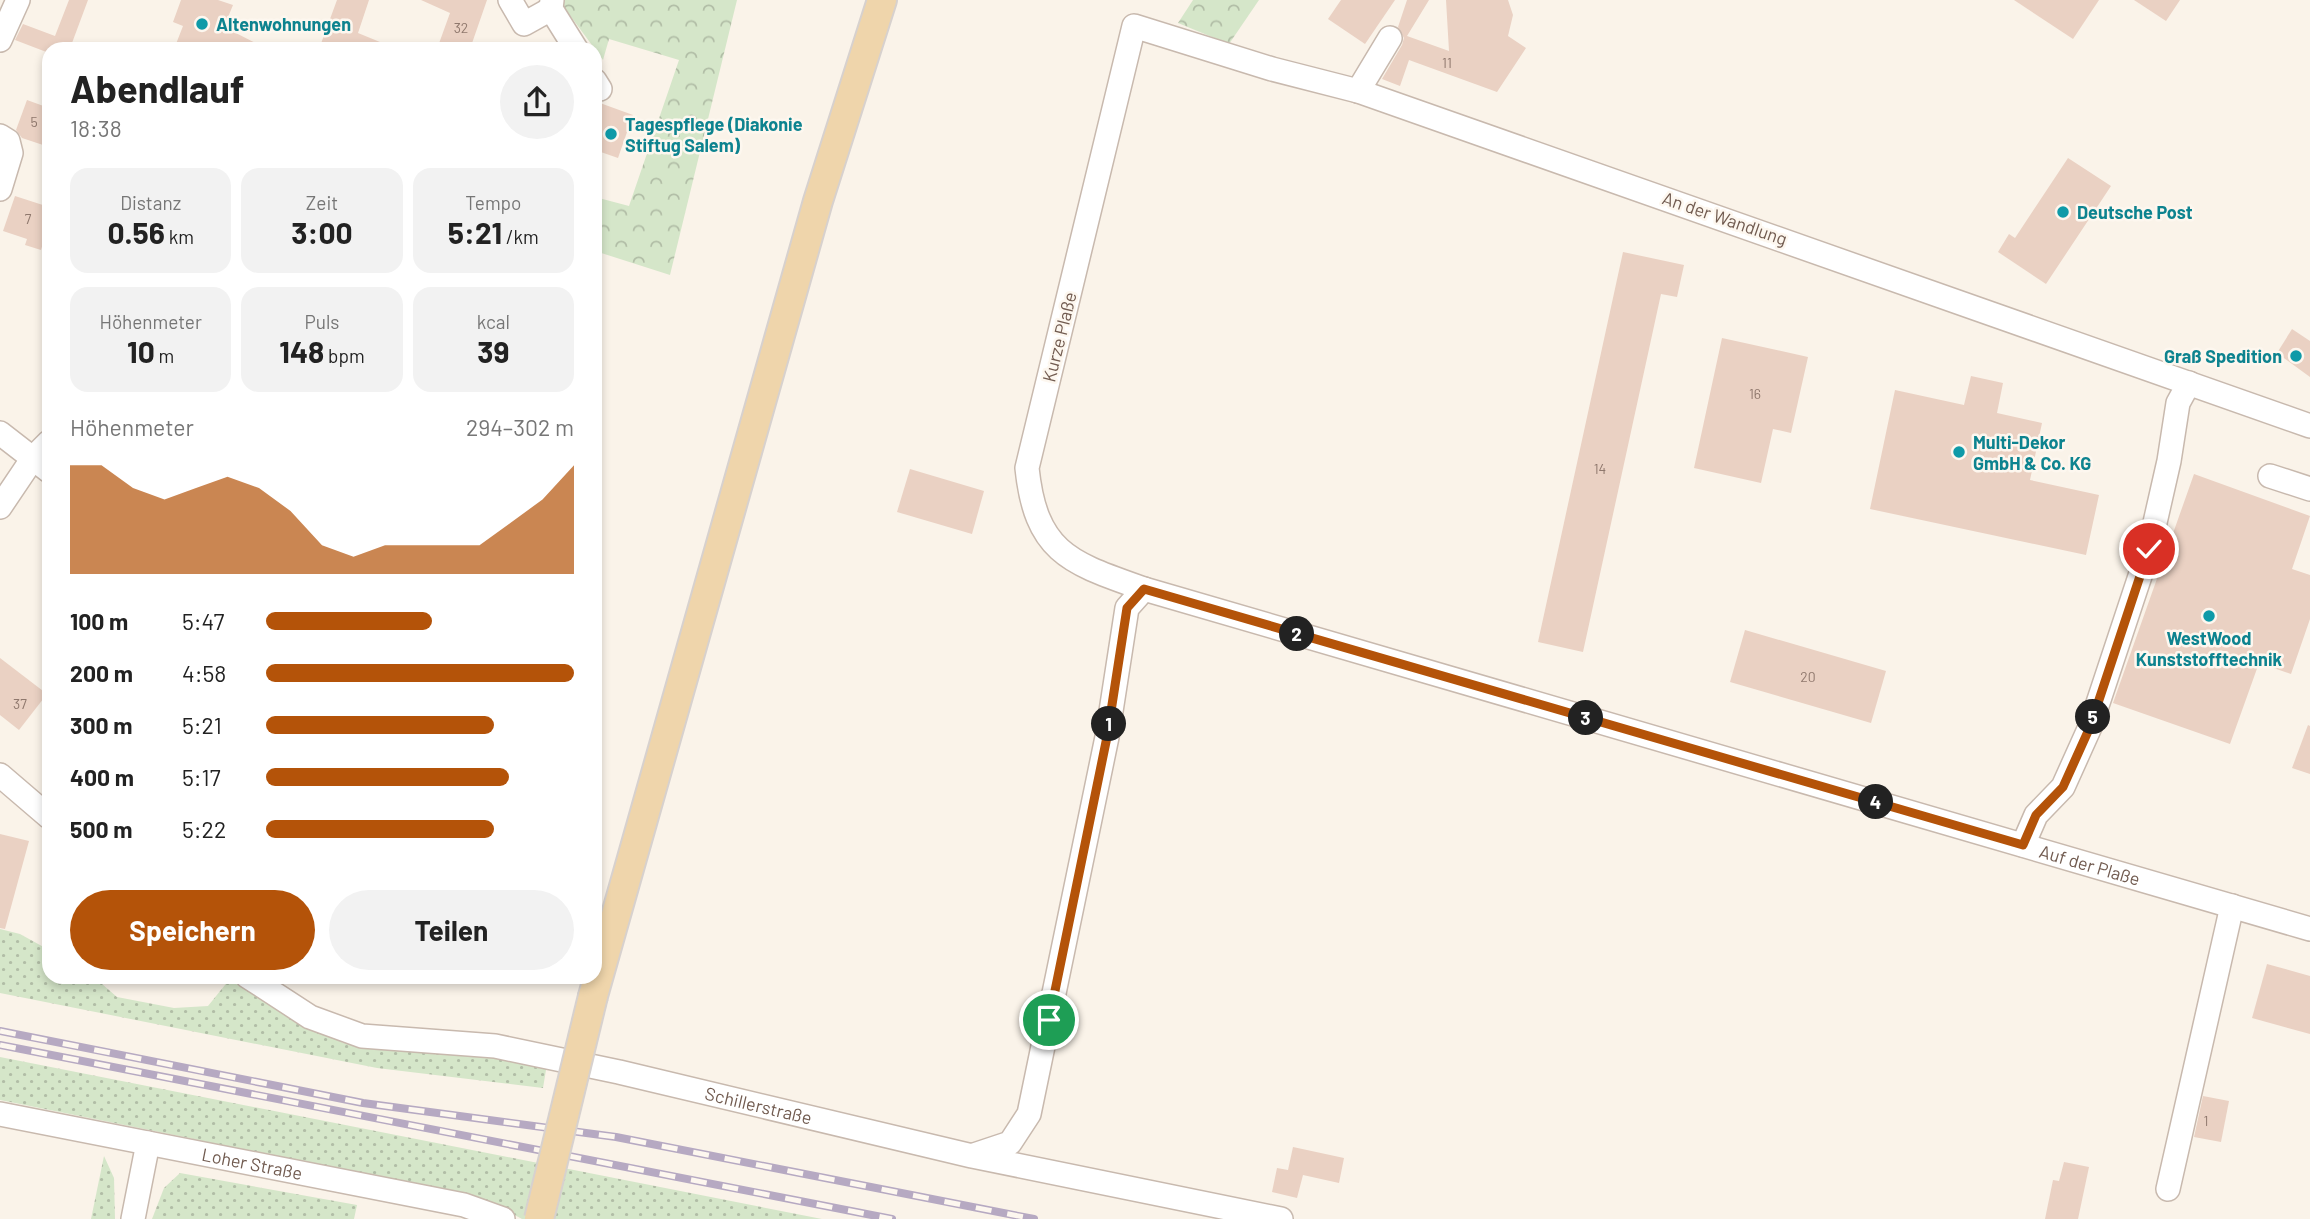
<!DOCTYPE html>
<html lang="de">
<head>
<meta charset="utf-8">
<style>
  :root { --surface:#fff; --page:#f2f2f2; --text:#222; --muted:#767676; --accent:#b45309 }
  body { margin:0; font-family:Barlow,sans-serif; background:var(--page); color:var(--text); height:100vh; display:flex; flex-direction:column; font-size:26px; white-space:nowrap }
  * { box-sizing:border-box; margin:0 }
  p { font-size:23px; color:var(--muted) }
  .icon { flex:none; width:38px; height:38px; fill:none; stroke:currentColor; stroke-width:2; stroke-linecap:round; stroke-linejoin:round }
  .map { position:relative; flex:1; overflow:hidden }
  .details { position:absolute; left:42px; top:42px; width:560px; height:942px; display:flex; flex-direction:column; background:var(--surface); border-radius:21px; box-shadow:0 4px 10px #0003 }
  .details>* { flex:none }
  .pin { position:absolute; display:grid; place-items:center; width:60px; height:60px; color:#fff; margin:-30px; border:4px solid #fff; border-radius:50%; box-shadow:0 2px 7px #0007 }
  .km { position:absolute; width:35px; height:35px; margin:-18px; border-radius:50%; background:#222; color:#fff; font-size:19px; line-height:35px; text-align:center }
  .round { display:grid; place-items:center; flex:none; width:74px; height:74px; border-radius:37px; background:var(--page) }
  .head { display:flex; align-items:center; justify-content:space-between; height:119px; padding:0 28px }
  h1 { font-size:38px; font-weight:700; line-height:52px }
  .metrics { display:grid; grid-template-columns:repeat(3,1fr); gap:10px; height:119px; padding:7px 28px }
  .metrics div { display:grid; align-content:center; border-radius:18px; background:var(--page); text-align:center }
  .metrics b { font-size:30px; font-weight:700 }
  .metrics small { font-size:19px; font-weight:400 }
  .metrics p { font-size:19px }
  .chart { height:196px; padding:14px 28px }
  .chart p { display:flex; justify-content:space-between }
  .chart svg { width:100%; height:126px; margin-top:7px; fill:var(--accent); opacity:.7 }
  .action { display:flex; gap:14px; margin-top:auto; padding:14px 28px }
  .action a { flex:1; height:80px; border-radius:42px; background:var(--accent); color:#fff; font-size:28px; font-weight:700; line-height:80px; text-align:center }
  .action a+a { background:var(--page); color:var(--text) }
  ul { padding:0 28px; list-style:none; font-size:23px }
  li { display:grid; grid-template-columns:112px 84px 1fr; align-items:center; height:52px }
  li i { height:18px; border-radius:9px; background:var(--accent) }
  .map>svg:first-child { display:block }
  .grass { fill:url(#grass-dots) }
  .forest { fill:url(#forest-crowns) }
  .building { fill:#ead1c3 }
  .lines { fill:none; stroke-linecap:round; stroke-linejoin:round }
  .minor-casing { stroke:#c8b9ae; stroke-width:26 }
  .major-casing { stroke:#d7d1ce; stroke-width:32 }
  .minor { stroke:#fff; stroke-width:23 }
  .major { stroke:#efd5ab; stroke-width:28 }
  .rail-casing { stroke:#b6a9c2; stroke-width:8 }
  .rail { stroke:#fdf7ef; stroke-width:5; stroke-dasharray:16; stroke-linecap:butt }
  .major-bridge-casing { stroke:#d7d1ce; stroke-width:32; stroke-linecap:butt }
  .major-bridge { stroke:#efd5ab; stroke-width:28 }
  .route-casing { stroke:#fff; stroke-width:14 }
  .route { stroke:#b45309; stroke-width:9 }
  .culture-dot { fill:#0f9aa8; stroke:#fdf7ef; stroke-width:2.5 }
  .labels { text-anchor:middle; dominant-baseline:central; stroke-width:5; stroke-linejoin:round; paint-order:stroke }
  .number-label { font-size:14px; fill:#8f786d }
  .culture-label { font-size:18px; font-weight:bold; fill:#0d838f; stroke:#fdf7ef; text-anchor:start }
  .street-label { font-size:18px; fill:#715b50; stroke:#fdf7ef }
</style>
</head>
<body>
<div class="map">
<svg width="2310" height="1219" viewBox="0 0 2310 1219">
  <defs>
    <pattern id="grass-dots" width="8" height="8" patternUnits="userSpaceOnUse" patternTransform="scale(1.75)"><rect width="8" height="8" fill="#d5e6c9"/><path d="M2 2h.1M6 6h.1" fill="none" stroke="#b1bda6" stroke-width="1.8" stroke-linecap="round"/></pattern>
    <pattern id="forest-crowns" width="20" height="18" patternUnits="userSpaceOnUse" patternTransform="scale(1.75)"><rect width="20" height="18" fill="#d5e6c9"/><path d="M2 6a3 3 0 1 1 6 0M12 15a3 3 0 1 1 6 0" fill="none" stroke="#b1bda6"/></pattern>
  </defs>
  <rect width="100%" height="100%" fill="#faf3e9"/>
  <g class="grass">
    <path d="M0,929l20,5 29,16v26l45,1 23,20 57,11 34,-2 21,-26 114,63 66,8 84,4 54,9 -4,24 -166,-20 -377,-75z"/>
    <path d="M0,1057l822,162h-300l-15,-8 -318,-73 -189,-38z"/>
    <path d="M104,1156l10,22 1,41h-24z"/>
    <path d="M180,1173l177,32 -3,14h-202l12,-31z"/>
  </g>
  <g class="forest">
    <path d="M564,0h173l-67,275 -75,-24v-54l34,9 50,-146 -70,-21 -6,21 -40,-54z"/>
    <path d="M1193,0h66l-30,44 -51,-21z"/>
  </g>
  <g class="building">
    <path d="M69,0h19l-16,43 13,6h-36v4l-34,-13 8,-16 32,12z"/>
    <path d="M181,0h37l15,5 -9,22 43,22h-76l-15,-5 7,-18 -10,-4z"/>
    <path d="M337,0h32l-11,33 39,16h-78z"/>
    <path d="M421,0h66l-17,49h-33l13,-36z"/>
    <path d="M1341,0h54l-30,44 -37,-25z"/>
    <path d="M1407,0h22l-22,36 42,15 -3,-51h62l5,15 -5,21 18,12 -29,44 -88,-32 -9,26 -18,-7 20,-34 2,-7 -6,-11z"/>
    <path d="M2014,0h85l-26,39z"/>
    <path d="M2134,0h46l-14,21z"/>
    <path d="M27,100l22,8v39l-27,-9 -6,-8z"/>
    <path d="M600,103l33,12 -15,43 -23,-8v-33z"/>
    <path d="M2068,158l43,28 -65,98 -48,-32 11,-18 6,4z"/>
    <path d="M15,196l34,11v34l-5,-1 -3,10 -16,-5 2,-6 -24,-8z"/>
    <path d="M1623,252l61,13 -7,32 -16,-3 -78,358 -45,-10z"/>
    <path d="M2292,329l18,12v36l-33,-24z"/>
    <path d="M1722,338l86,19 -17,76 -18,-4 -12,54 -67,-15z"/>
    <path d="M1971,376l32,7 -6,30 45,10 -12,57 69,15 -13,60 -216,-46 25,-119 69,15z"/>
    <path d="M910,469l74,22 -12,43 -75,-22z"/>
    <path d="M2194,474l116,42 -18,53 18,6v44l-19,55 -32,-11 -29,81 -117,-41z"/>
    <path d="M1745,630l141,41 -15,52 -141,-41z"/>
    <path d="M0,658l47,36 -28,36 -19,-15z"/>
    <path d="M2308,725l2,1v48l-18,-6z"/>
    <path d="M0,834l29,7 -24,88 -5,-1z"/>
    <path d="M2267,964l43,12v58l-58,-16z"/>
    <path d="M2203,1096l26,5 -8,41 -27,-5z"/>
    <path d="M1293,1147l51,11 -5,25 -36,-8 -6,23 -25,-6 5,-24 11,2z"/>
    <path d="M2064,1162l25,5 -11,52h-33l8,-39 6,1z"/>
  </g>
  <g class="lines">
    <defs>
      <g id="minor">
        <path d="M510,0l14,24 27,-15"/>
        <path d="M552,0l-1,9 25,40"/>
        <path d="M0,40l18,-40"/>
        <path d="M595,81l5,8"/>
        <path d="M1358,91l32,-53"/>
        <path d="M0,136l8,5 3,12 -11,36"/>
        <path id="s1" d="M2310,426l-952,-335 -86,-22 -138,-43 -107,442c9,86 44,95 117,121l1166,340"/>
        <path d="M0,433l49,38"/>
        <path d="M2270,476l40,13"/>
        <path d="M0,507l33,-49 16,-16"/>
        <path d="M0,775l49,42"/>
        <path d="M2023,845l13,-30 27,-28 27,-60 59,-178 20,-88 9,-58 11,-20"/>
        <path id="s2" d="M247,976l63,41 52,19 133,10 124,26 353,84 309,63"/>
        <path id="s3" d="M0,1114l464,91 39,14"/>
        <path d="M974,1155l36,-12 19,-29 78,-377 20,-129 17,-19"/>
        <path d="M2168,1189l64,-283"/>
        <path d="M133,1219l15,-76"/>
      </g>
      <path id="major" d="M593,996l225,-795 64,-201"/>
    </defs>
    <use href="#minor" class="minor-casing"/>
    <use href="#major" class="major-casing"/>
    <use href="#minor" class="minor"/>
    <use href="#major" class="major"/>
    <defs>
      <g id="rail">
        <path d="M0,1031l363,72 253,34 418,82"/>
        <path d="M0,1045l892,174"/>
      </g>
    </defs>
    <use href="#rail" class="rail-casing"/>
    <use href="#rail" class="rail"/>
    <defs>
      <path id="major-bridge" d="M539,1219l54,-223"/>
    </defs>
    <use href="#major-bridge" class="major-bridge-casing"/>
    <use href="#major-bridge" class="major-bridge"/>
  </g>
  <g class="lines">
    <defs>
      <path id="route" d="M1049,1020l58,-283 20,-129 17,-19 879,256 13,-30 27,-28 27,-60 59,-178"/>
    </defs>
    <use href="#route" class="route-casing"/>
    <use href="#route" class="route"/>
  </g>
  <g class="culture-dot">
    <circle cx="202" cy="24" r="7"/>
    <circle cx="611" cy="134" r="7"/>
    <circle cx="2063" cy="212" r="7"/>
    <circle cx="2296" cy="356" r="7"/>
    <circle cx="1959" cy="452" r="7"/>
    <circle cx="2209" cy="616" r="7"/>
  </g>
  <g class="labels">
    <g class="number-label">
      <text x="461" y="27">32</text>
      <text x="1447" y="62">11</text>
      <text x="34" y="121">5</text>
      <text x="28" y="218">7</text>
      <text x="1755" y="393">16</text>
      <text x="1600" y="468">14</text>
      <text x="1808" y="676">20</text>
      <text x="20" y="703">37</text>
      <text x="2206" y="1120">1</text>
    </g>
    <g class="culture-label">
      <text x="216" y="24">Altenwohnungen</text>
      <text x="625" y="124">Tagespflege (Diakonie<tspan x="625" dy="21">Stiftug Salem)</tspan></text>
      <text x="2077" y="212">Deutsche Post</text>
      <text x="2282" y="356" text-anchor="end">Graß Spedition</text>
      <text x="1973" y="442">Multi-Dekor<tspan x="1973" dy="21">GmbH &amp; Co. KG</tspan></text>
      <text x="2209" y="638" text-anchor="middle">WestWood<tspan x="2209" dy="21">Kunststofftechnik</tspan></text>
    </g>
    <g class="street-label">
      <text transform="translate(1725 218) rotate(19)">An der Wandlung</text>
      <text transform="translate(1059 337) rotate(-76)">Kurze Plaße</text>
      <text stroke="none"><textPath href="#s1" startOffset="2866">Auf der Plaße</textPath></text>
      <text stroke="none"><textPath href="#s2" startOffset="534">Schillerstraße</textPath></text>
      <text stroke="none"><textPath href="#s3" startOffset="257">Loher Straße</textPath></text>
    </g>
  </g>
</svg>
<div class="pin" style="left:1049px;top:1020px;background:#1e9e55"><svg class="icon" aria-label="arrive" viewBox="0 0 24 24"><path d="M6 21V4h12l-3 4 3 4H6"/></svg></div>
<div class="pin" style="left:2149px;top:549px;background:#d93025"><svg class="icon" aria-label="check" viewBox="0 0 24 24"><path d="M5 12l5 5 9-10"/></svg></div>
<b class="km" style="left:1109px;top:724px">1</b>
<b class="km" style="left:1297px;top:634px">2</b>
<b class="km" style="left:1586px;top:718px">3</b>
<b class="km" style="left:1876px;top:802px">4</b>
<b class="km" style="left:2093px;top:717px">5</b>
<section class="details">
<div class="head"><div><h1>Abendlauf</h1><p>18:38</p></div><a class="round"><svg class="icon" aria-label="share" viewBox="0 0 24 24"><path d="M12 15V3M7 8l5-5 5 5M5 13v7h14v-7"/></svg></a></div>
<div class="metrics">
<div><p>Distanz</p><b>0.56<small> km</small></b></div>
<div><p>Zeit</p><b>3:00</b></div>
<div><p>Tempo</p><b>5:21<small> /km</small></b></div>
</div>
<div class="metrics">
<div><p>Höhenmeter</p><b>10<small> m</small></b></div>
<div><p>Puls</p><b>148<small> bpm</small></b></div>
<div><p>kcal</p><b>39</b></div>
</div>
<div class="chart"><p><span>Höhenmeter</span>294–302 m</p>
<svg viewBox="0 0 160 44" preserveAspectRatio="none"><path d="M0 44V6L10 6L20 14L30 18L40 14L50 10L60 14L70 22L80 34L90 38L100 34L110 34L120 34L130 34L140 26L150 18L160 6V44z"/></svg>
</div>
<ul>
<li><b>100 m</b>5:47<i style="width:54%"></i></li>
<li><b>200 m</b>4:58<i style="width:100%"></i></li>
<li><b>300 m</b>5:21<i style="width:74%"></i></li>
<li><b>400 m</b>5:17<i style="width:79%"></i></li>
<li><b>500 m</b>5:22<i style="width:74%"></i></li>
</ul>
<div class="action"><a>Speichern</a><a>Teilen</a></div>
</section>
</div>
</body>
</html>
